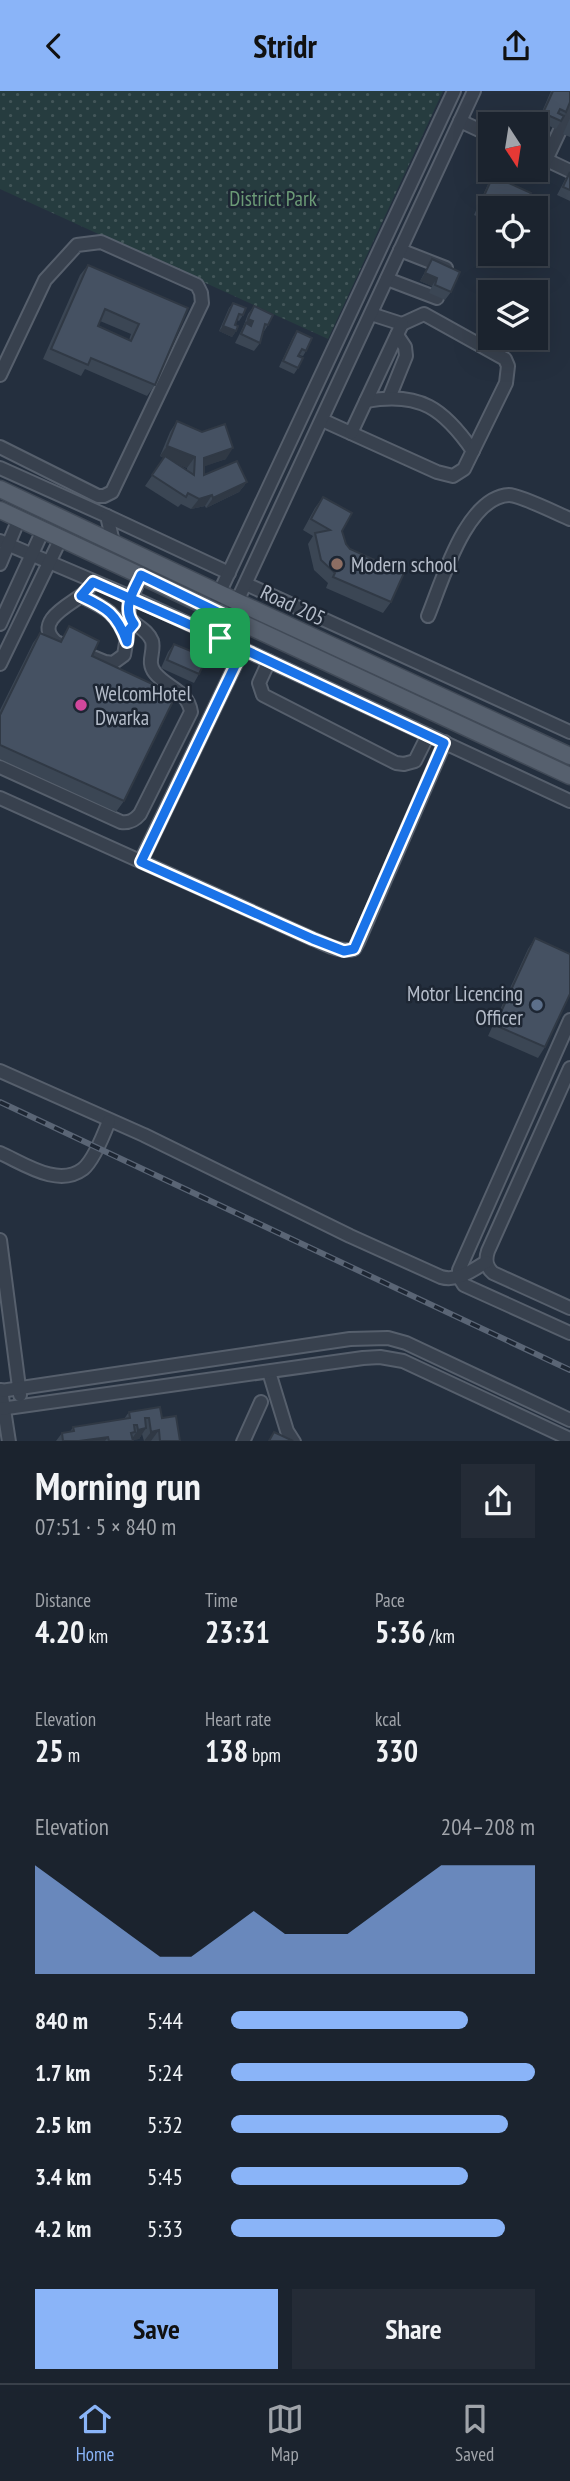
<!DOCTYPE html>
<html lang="en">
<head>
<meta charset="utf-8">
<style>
  :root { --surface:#1b232e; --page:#242b36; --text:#f1f3f6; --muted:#a0a4aa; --line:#39404a; --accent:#8ab4f8 }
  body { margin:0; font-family:"PT Sans Narrow",sans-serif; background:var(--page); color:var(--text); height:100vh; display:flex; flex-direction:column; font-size:26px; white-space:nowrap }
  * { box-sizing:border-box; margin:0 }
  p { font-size:23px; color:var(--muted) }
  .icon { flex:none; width:38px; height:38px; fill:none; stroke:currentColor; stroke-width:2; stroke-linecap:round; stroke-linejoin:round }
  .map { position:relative; height:1350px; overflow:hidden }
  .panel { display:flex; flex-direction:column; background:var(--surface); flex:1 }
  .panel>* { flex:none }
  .needle { width:46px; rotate:168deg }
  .fabs { position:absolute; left:478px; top:21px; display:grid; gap:14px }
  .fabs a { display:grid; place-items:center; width:70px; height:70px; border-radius:0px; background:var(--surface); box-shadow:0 7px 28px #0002,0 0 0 2px var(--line); font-size:35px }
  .pin { position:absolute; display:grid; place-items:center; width:60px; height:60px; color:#fff; margin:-30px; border-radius:14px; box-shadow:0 4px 10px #0006 }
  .round { display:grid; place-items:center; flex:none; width:74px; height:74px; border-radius:0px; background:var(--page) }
  .overview { display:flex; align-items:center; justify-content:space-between; height:119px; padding:0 35px }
  h1 { font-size:38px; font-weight:600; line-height:52px }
  .metrics { display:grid; grid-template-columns:repeat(3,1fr); gap:10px; height:119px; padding:7px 35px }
  .metrics div { display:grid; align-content:center }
  .metrics b { font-size:30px; font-weight:600 }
  .metrics small { font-size:19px; font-weight:400 }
  .metrics p { font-size:19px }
  .chart { height:196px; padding:14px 35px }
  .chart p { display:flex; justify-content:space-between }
  .chart svg { width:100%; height:126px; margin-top:7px; fill:var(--accent); opacity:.7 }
  .cta { display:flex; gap:14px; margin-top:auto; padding:14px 35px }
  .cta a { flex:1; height:80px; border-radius:0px; background:var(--accent); color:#111; font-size:28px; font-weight:600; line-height:80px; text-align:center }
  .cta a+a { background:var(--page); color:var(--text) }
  ul { padding:0 35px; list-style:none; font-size:23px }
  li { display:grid; grid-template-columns:112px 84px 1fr; align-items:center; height:52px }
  li i { height:18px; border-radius:9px; background:var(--accent) }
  header { display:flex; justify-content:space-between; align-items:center; height:91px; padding:0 35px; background:var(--accent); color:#111; font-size:32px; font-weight:600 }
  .menu { display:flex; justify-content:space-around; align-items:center; height:98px; border-top:2px solid var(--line); background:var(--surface); font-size:19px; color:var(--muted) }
  .menu a { display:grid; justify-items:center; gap:4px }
  .menu .active { color:var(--accent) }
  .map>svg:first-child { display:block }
  .park { fill:url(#park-dots) }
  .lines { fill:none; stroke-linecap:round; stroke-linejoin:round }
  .minor-casing { stroke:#565f6c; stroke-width:16 }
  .major-casing { stroke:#414a57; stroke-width:19 }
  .minor { stroke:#38414e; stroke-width:12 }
  .major { stroke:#56606e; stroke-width:16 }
  .rail-casing { stroke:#5a6575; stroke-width:6 }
  .rail { stroke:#1d2633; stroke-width:3.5; stroke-dasharray:10; stroke-linecap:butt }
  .wall { fill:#3b4654; fill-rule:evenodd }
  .shaded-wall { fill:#303945 }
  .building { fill:#455162; stroke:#303945; stroke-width:2; fill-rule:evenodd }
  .route-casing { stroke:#fff; stroke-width:14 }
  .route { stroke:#1a73e8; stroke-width:9 }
  .education-dot { fill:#8d6e63; stroke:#1d2633; stroke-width:2.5 }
  .hotel-dot { fill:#d1479c; stroke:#1d2633; stroke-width:2.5 }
  .service-dot { fill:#5c6f8a; stroke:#1d2633; stroke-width:2.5 }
  .labels { text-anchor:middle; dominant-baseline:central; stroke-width:5; stroke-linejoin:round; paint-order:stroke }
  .park-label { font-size:21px; fill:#6b9a76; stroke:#1d2633 }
  .poi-label { font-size:21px; fill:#b4bcc9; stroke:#1d2633; text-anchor:start }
  .street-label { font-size:21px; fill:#b4bcc9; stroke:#1d2633 }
</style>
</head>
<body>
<header><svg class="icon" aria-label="back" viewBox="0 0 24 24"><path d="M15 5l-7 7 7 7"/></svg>Stridr<svg class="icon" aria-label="share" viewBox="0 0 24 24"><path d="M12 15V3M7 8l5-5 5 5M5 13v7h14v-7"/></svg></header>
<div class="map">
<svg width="570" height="1351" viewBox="0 0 570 1351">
  <defs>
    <pattern id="park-dots" width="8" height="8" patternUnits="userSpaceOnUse" patternTransform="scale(1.75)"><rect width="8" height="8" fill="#263c3f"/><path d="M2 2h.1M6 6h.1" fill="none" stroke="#435659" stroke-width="1.8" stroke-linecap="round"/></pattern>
  </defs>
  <rect width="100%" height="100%" fill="#242f3e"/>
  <path class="park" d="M0,0h443l-115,248 -328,-150z"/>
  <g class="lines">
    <defs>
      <g id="minor">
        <path d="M460,30l30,14"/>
        <path d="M536,64l34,16"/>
        <path d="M546,69l24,-51"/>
        <path d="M400,159l46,18"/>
        <path d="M387,188l50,19"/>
        <path d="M0,284l45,-95 32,-35 24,-3 96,43 4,8 1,10 -90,189 -8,4h-6l-98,-49"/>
        <path d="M389,307l17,-42 -1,-9 -8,-12"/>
        <path d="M366,310c54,-10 78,8 107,50"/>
        <path d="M322,329l115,52 16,4 11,-7 42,-86 2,-17 -3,-7 -81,-45 -22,10 -31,-10"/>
        <path d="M351,342l51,-109"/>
        <path d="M0,377l107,48 6,26"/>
        <path d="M107,425l122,57"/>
        <path d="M0,450l131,56 439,204"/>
        <path d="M0,473l19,-45"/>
        <path d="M93,491c-3,5 -6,9 -11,13 -13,10 -49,27 -26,47l49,20 8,1 11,-8 4,-24 6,-7"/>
        <path d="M246,493l324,148"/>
        <path d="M81,505c25,12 36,17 46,44"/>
        <path d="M428,525c14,-34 38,-119 81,-121 11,0 49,19 61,24"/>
        <path d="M0,533l43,-94"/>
        <path d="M202,539l252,-539"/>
        <path d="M220,547l254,-547"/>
        <path d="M269,570l-10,22 4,12 133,68 8,1 11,-3 13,-26"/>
        <path d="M0,573l61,-126"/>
        <path d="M0,676l121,55c8,1 13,-1 19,-8l51,-102c-3,-21 -24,-24 -36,-39 -9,-11 0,-21 -3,-32 -4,-11 -16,-15 -23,-23v-15l12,-28"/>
        <path d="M0,707l313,141c13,5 27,14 41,10l4,-7 87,-200"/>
        <path d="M141,770l102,-212"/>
        <path d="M570,929l-111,250v7l5,8 106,48"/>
        <path d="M570,977l-82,183c-3,9 -2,16 5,22l77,35"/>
        <path d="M0,980l144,64 206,101 91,41c16,5 32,-7 45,-15"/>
        <path d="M0,1062c23,10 58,35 83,16 10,-8 21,-35 26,-48"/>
        <path d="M0,1149l20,155"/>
        <path d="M269,1281l18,59 7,11"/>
        <path d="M1,1299l8,52"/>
        <path d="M0,1300l350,-52 38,-1 18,5 164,77"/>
        <path d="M0,1318l363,-51 17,-1 23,4 167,78"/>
        <path d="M243,1351l18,-40"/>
      </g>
      <g id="major">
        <path d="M0,398l238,113 332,154"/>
        <path d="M0,419l570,266"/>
      </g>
    </defs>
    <use href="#minor" class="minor-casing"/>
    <use href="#major" class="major-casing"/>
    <use href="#minor" class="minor"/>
    <use href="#major" class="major"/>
    <defs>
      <path id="rail" d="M0,1011l570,268"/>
    </defs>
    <use href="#rail" class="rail-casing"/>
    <use href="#rail" class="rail"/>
  </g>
  <g class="wall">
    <path d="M551,0h19l-4,21 -5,9 -5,8 -18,-8z"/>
    <path d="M570,27v19l-7,-3z"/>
    <path d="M495,79h24l-5,8 -3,1z"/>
    <path d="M570,79v31l-13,-6z"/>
    <path d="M493,85l-3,32v14l-16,-7 14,-31z"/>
    <path d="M432,168l19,33 -6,8 -16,-7 3,-7 -12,-5z"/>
    <path d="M88,174l100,43 -33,77 -8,11 -62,-27 -4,7 -38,-17 37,-84zM100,230l31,13 -2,6 -31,-14z"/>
    <path d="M233,212l10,12 -4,6 -2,-1 -2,5 1,6 -4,6 -13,-6 10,-23z"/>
    <path d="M254,215l14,19 -5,8 -3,10 -6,8 -19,-8 8,-16 5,-13z"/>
    <path d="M297,240l9,20 -3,5 -4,-1 -1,13 -4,6 -15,-7 14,-30z"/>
    <path d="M177,330l49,38 -22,7v9l43,7 -8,10 -33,16 -1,-2 -14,3 -10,-5 -3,3 -33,-21 19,-28 -4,-2 10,-24zM175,372l12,5v3z"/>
    <path d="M323,406l19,34 4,13 45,58 -8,11 -57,-25 2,-5 -14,-13 -6,-26 5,-8 -10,-6 12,-22z"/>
    <path d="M69,535l23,30 32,145 -8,11 -116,-53v-49l33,-67 7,-10 20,8z"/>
    <path d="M198,550l1,33 -5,9 -33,-15 7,-16 6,-8 17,8z"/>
    <path d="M535,847l10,109 -7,11 -50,-22 40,-87z"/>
    <path d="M129,1321l33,6 18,23h-36l-2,-7 -3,5 -7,1 1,1h-77l6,-8 8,-1 3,-5 51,-8z"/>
  </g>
  <g class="shaded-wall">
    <path d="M519,79l-5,8 -3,1 5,-8z"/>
    <path d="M425,182l12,5 -5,8 -12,-5z"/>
    <path d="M248,228l5,2 -5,8 -2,-6 -3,4z"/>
    <path d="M223,235l13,5 -4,6 -13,-6z"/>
    <path d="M167,355l28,11 -8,11 -27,-12z"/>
    <path d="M233,357l-7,11 -29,10 7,-11z"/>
    <path d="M247,391l-8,10 -33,16 7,-10z"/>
    <path d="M212,404l-7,11 -14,3 8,-10z"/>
    <path d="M146,1337l-7,11 -8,1 7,-10z"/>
    <path d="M159,1339l-8,11h-7l7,-9z"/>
    <path d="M108,1346l-3,4h-26z"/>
  </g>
  <g class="building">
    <path d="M553,0h17v11l-4,10 -6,-3 -2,4 6,3 -3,5 -18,-8z"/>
    <path d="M519,20l9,3 -1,2 11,3 -2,4 3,1 -3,7v-7h-24z"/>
    <path d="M570,81v18l-7,-3z"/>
    <path d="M493,85l38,17 -7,15h-34v4l-11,-5z"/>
    <path d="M432,168l28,13 -9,20 -16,-7 2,-7 -12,-5z"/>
    <path d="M88,174l100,43 -33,77 -64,-27 -3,7 -37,-16zM105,218l34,15 -8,17 -33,-15z"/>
    <path d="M233,212l13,5 -3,7 -4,-1 -4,11 3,1 -2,5 -13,-5z"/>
    <path d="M254,215l19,9 -5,10 -3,-1 -5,19 -19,-9 5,-11 5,3 2,-5 -5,-2z"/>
    <path d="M297,240l15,7 -6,13 -4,-2 -4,7 5,2 -5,10 -15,-7z"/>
    <path d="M177,330l25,11 23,-8 8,24 -29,10v17l33,-14 10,21 -34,16 -1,-3 -13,4 -11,-6 -2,4 -34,-22 13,-19 29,19 1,-18 -28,-11z"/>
    <path d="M323,406l29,16 -10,18 4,13 4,5 54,24 -13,29 -58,-25 2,-4 -14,-13 -6,-27 15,-3 -19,-11z"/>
    <path d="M69,535l30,15 -7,15 84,39 -52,106 -124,-56v-30l40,-82 21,9z"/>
    <path d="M198,550l14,6 -13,27 -32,-14 7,-16 19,8z"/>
    <path d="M535,847l35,16v40l-25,53 -50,-22z"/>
    <path d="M160,1316l2,11 14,-2 4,25h-20l-1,-11 -8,2 -2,-14h-4l1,10 -8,2 -1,-5h-3l1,7 -4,1 2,8h-24l-1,-4 -29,4h-16l-1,-8 12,-2 -1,-4 57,-9 -1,-6z"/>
    <path d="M274,1341l19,9h-24z"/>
  </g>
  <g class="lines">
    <defs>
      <path id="route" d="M220,547l-127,-56 -12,14c26,12 36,18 46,46l1,-11 6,-7c-13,-16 0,-33 7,-49l89,43 -10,20 23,11 201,94 -90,206 -10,2 -31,-12 -172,-77 102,-213 -23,-11"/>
    </defs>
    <use href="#route" class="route-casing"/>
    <use href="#route" class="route"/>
  </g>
  <circle class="education-dot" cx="337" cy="473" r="7"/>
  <circle class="hotel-dot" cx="81" cy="614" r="7"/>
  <circle class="service-dot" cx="537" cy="914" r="7"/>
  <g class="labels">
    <g class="park-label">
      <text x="273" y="107">District Park</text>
    </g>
    <g class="poi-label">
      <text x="351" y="473">Modern school</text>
      <text x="95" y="602">WelcomHotel<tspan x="95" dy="24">Dwarka</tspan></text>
      <text x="523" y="902" text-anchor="end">Motor Licencing<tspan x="523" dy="24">Officer</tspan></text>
    </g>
    <g class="street-label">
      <text transform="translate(293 514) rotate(25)">Road 205</text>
    </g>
  </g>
</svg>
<div class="fabs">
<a><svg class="needle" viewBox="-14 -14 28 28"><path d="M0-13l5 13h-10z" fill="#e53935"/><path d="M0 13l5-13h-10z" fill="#a0a4aa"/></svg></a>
<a><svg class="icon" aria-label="locate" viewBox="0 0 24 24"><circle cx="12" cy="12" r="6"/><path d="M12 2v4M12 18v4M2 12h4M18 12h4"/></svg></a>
<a><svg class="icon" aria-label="layers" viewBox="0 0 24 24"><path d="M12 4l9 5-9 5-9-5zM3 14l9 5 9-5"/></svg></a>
</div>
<div class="pin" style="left:220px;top:547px;background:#1e9e55"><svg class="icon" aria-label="arrive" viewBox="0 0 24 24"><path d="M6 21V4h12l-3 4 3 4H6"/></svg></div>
</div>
<section class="panel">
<div class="overview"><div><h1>Morning run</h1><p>07:51 · 5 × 840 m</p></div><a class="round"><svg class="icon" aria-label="share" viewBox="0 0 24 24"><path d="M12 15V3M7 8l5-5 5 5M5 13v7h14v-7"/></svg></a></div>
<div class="metrics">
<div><p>Distance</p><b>4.20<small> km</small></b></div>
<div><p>Time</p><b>23:31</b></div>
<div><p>Pace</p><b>5:36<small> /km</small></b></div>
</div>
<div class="metrics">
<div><p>Elevation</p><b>25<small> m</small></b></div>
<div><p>Heart rate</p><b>138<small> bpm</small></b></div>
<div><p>kcal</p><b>330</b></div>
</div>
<div class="chart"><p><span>Elevation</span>204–208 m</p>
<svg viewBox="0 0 160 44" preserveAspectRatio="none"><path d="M0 44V6L10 14L20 22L30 30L40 38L50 38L60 30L70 22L80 30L90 30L100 30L110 22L120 14L130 6L140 6L150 6L160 6V44z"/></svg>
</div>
<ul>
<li><b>840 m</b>5:44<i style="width:78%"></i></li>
<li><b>1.7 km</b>5:24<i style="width:100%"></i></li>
<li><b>2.5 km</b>5:32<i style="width:91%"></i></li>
<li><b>3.4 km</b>5:45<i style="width:78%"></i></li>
<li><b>4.2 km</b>5:33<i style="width:90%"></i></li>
</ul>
<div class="cta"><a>Save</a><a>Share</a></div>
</section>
<nav class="menu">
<a class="active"><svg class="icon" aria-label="home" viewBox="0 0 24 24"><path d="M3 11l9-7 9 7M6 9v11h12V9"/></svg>Home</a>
<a><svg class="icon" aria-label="map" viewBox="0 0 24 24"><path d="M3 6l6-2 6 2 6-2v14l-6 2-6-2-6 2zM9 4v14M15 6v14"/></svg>Map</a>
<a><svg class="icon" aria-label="saved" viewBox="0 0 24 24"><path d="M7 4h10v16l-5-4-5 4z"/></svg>Saved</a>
</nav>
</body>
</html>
